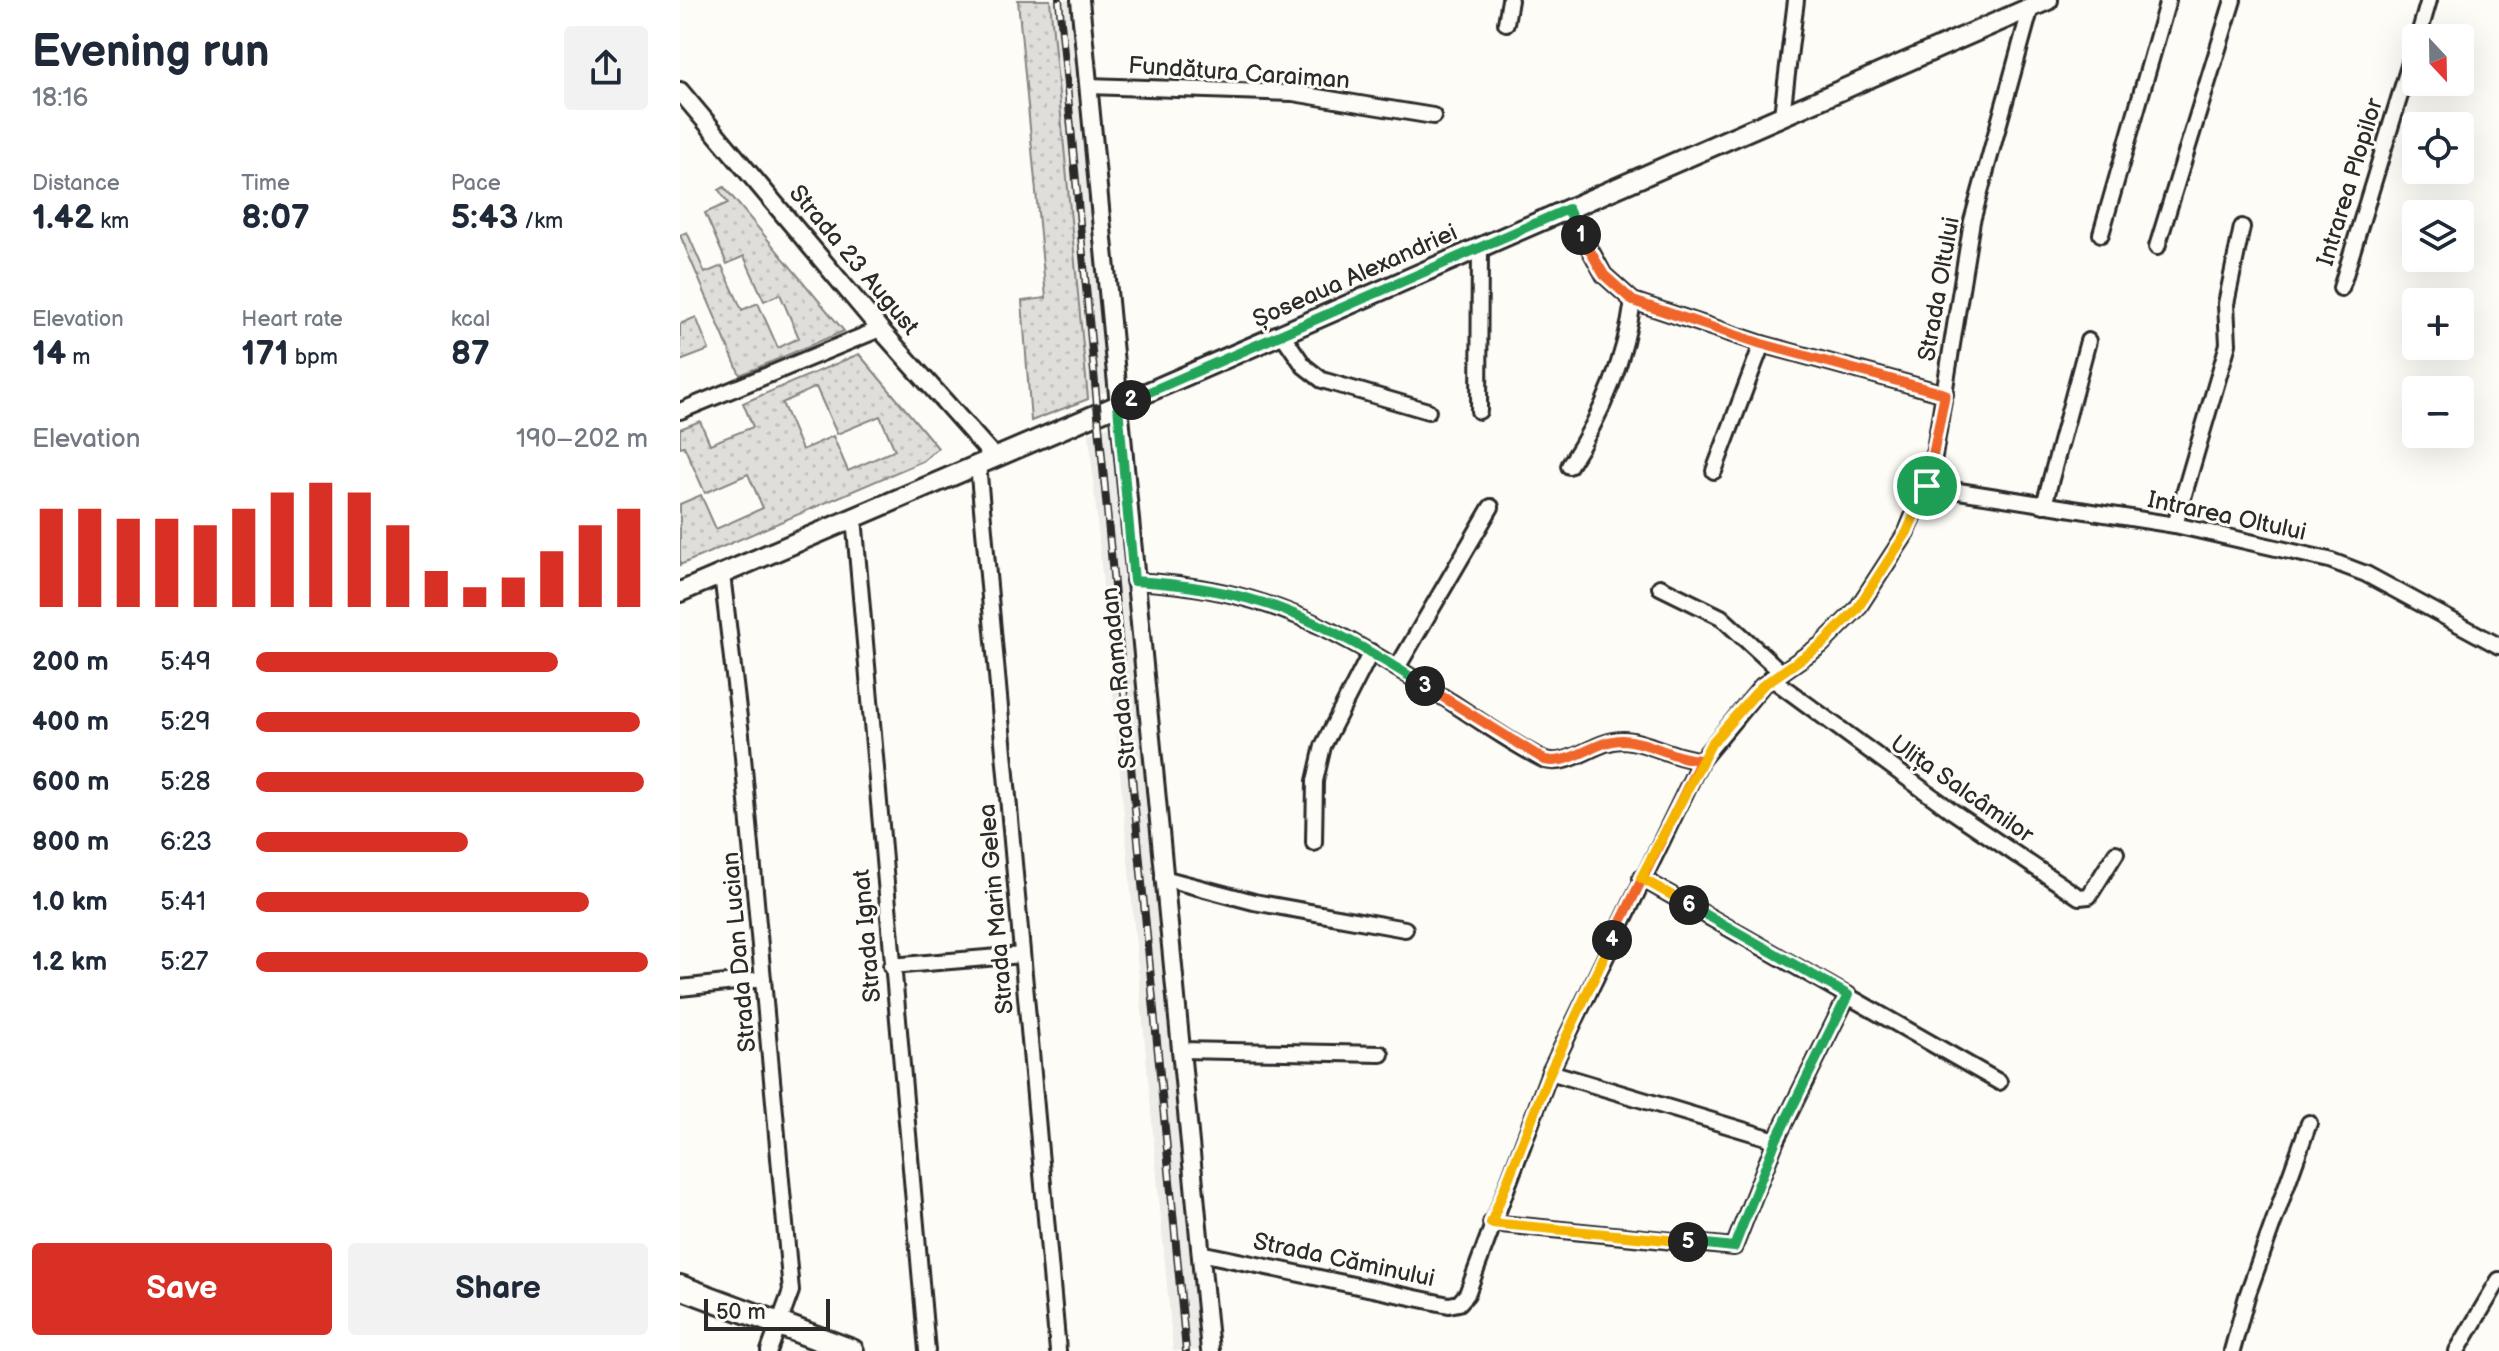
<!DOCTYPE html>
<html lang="en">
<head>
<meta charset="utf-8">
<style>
  :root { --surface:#fff; --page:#f2f2f3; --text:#1f2937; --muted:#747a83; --accent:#d93025 }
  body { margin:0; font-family:"Balsamiq Sans",sans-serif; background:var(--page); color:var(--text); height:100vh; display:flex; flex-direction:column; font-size:30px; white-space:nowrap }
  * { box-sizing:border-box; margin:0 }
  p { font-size:26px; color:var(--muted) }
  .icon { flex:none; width:44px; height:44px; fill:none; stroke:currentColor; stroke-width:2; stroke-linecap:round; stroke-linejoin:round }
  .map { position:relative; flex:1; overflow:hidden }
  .details { display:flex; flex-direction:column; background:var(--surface); width:680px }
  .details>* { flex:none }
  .needle { width:52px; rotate:158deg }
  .buttons { position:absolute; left:1722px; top:24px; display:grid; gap:16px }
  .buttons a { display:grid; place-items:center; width:72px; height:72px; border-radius:8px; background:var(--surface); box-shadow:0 8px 32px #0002; font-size:40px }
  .scale { position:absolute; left:24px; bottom:20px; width:126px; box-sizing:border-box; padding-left:8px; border:4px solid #2b2b2b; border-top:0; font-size:22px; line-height:28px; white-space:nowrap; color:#2b2b2b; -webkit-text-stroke:6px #fdfcf7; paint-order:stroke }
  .pin { position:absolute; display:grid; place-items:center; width:68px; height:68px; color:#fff; margin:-34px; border:4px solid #fff; border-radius:50%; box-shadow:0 2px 8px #0007 }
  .km { position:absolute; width:40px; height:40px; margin:-20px; border-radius:50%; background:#222; color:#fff; font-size:22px; line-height:40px; text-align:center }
  .round { display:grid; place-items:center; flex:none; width:84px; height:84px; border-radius:8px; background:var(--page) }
  .overview { display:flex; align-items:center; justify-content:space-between; height:136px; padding:0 32px }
  h1 { font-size:44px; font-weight:800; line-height:60px }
  .metrics { display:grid; grid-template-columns:repeat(3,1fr); gap:12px; height:136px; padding:8px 32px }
  .metrics div { display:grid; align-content:center }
  .metrics b { font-size:34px; font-weight:800 }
  .metrics small { font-size:22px; font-weight:400 }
  .metrics p { font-size:22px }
  .chart { height:224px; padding:16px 32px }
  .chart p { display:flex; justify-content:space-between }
  .chart svg { width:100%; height:144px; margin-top:8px; stroke:var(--accent); stroke-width:6 }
  .primary-button { display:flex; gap:16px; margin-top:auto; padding:16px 32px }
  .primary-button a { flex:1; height:92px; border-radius:8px; background:var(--accent); color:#fff; font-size:32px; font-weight:800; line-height:92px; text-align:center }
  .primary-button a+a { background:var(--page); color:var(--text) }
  ul { padding:0 32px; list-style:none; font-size:26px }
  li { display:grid; grid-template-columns:128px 96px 1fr; align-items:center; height:60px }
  li i { height:20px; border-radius:10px; background:var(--accent) }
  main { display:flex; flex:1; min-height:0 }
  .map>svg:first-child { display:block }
  .built { fill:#edece8 }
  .grass { fill:url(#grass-dots); stroke:#858482; stroke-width:2; fill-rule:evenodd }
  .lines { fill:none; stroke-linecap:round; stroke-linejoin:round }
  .minor-casing { stroke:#2b2b2b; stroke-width:20 }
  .tertiary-casing { stroke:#2b2b2b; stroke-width:22 }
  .secondary-casing { stroke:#2b2b2b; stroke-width:24 }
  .primary-casing { stroke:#2b2b2b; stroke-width:28 }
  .minor { stroke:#fdfcf7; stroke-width:14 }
  .tertiary { stroke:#fdfcf7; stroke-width:16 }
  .secondary { stroke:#fdfcf7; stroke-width:18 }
  .primary { stroke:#fdfcf7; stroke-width:22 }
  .rail-casing { stroke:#2b2b2b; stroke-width:8 }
  .rail { stroke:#fdfcf7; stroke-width:5; stroke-dasharray:15; stroke-linecap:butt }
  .split-1-casing { stroke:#fff; stroke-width:16 }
  .split-2-casing { stroke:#fff; stroke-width:16 }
  .split-3-casing { stroke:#fff; stroke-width:16 }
  .split-4-casing { stroke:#fff; stroke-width:16 }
  .split-5-casing { stroke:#fff; stroke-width:16 }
  .split-6-casing { stroke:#fff; stroke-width:16 }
  .split-7-casing { stroke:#fff; stroke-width:16 }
  .split-1 { stroke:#f0652b; stroke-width:10 }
  .split-2 { stroke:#22a559; stroke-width:10 }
  .split-3 { stroke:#22a559; stroke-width:10 }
  .split-4 { stroke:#f0652b; stroke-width:10 }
  .split-5 { stroke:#f5b400; stroke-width:10 }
  .split-6 { stroke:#22a559; stroke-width:10 }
  .split-7 { stroke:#f5b400; stroke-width:10 }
  .labels { text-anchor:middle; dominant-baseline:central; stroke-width:6; stroke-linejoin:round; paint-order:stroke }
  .street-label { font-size:24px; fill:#2b2b2b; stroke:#fdfcf7 }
</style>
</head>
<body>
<main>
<section class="details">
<div class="overview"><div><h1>Evening run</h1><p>18:16</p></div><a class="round"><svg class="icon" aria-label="share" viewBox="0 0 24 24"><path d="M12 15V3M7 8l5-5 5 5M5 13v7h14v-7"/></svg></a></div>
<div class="metrics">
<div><p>Distance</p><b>1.42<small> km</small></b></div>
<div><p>Time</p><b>8:07</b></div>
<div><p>Pace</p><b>5:43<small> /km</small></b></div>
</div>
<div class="metrics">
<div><p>Elevation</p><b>14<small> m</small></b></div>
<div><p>Heart rate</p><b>171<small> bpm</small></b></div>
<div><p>kcal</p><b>87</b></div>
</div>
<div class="chart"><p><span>Elevation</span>190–202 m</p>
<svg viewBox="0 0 160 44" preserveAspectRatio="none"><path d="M5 44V14M15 44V14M25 44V17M35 44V17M45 44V19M55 44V14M65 44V9M75 44V6M85 44V9M95 44V19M105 44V33M115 44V38M125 44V35M135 44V27M145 44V19M155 44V14"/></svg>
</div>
<ul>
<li><b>200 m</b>5:49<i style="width:77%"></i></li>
<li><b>400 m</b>5:29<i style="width:98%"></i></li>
<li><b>600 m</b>5:28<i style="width:99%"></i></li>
<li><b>800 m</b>6:23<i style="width:54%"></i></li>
<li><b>1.0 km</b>5:41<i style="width:85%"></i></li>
<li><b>1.2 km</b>5:27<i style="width:100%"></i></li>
</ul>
<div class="primary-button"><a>Save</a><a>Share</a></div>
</section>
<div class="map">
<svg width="1819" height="1351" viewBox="0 0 1819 1351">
  <defs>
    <pattern id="grass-dots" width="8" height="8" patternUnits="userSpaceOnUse" patternTransform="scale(2)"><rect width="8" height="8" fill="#dfdeda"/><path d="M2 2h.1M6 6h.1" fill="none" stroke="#c0bfbb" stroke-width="1.8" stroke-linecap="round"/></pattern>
  </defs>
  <rect width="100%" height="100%" fill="#fdfcf7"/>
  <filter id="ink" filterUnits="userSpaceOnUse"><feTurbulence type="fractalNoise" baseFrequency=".0125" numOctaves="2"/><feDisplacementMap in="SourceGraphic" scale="16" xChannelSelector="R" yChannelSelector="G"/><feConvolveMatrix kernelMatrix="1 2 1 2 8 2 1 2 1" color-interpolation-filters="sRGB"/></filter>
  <g filter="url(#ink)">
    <g class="built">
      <path d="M370,0h19l35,360 3,31 -19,8z"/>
      <path d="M433,425l86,926h-26l-84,-918z"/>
    </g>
    <g class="grass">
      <path d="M338,0h32l38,399 -57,22 -9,-120 24,-3z"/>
      <path d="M44,187l120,144 -104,44 -60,-140 7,-3 18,41 17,-7 20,44 16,-7 20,45 21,-10 -19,-44 -16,7 -20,-45 -17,8 -22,-51 23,-10 -9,-13z"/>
      <path d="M16,317l13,33 -29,11v-37z"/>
      <path d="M179,354l79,94 -15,13 -243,104v-61l21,-9 15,34 47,-21 -15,-34 -43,19 -21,-47 -4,1v-18l20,-8 10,23 43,-17 -10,-24zM136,387l21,47 43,-18 15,34 -47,21 -15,-35 -31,14 -20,-47z"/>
    </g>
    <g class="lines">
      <defs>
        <g id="minor">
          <path d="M826,23l4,-23"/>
          <path d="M1738,38l11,-38"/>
          <path d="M408,86l205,7 140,23"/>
          <path d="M1102,115l14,-115"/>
          <path d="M888,209l36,66 29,26 129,43 183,50"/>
          <path d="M1421,234l67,-234"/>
          <path d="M1477,247l76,-247"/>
          <path d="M1661,288l75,-245"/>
          <path d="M602,334l22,32 18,14 106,31"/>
          <path d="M0,411l200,-82"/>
          <path d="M799,411l1,-164"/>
          <path d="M298,464l80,887"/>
          <path d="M889,466c32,-49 56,-106 64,-165"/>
          <path d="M1034,471l48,-127"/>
          <path d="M1247,486l248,39 154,35 37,14 133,72"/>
          <path d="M1364,505l44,-164"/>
          <path d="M174,517l73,834"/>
          <path d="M1495,525l53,-181 -2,-40 16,-77"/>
          <path d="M42,574l19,161 50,556 -22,60"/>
          <path d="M454,581c137,7 204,50 317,121 31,20 61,42 94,58 27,7 50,-20 78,-20 26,1 50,19 78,20"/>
          <path d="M980,587l61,30 59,54"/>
          <path d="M717,668l94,-161"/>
          <path d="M1091,678l181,133 127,86 10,-1 27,-43"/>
          <path d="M634,843l1,-62 8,-35 48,-94"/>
          <path d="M483,878l91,24 151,27"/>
          <path d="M961,878l358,204"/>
          <path d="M211,966l131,-11"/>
          <path d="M0,988l83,-9"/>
          <path d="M500,1050l201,4"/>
          <path d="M870,1072l226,68"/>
          <path d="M811,1223l243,24 42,-107 72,-145"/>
          <path d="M520,1253l249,52 10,-2 8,-9 83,-222 151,-312 61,-74 59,-41 36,-36 50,-77 25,-64 40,-247 59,-214"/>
          <path d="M1552,1351l15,-55 62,-173"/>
          <path d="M1777,1351l42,-71"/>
        </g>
        <g id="tertiary">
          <path d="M400,0l130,1351"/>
          <path d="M0,91l200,238 114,128"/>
        </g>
        <path id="secondary" d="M0,592l450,-192 918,-400"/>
        <path id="primary" d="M0,1287l172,64"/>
      </defs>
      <use href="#minor" class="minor-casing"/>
      <use href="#tertiary" class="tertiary-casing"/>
      <use href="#secondary" class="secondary-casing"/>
      <use href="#primary" class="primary-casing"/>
      <use href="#minor" class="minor"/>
      <use href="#tertiary" class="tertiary"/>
      <use href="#secondary" class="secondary"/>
      <use href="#primary" class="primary"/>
      <defs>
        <path id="rail" d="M379,0l127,1351"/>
      </defs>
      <use href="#rail" class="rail-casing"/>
      <use href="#rail" class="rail"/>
    </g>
  </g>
  <g class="lines" filter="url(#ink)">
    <defs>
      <path id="split-1" d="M901,235l23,40 29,26 129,43 183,50 -18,92"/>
      <path id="split-2" d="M451,400l437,-191 13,26"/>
      <path id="split-3" d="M451,400l-13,6 16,175c125,7 187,39 291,105"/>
      <path id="split-4" d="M745,686l120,74c27,6 50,-20 77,-20 27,1 51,19 79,20l-89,180"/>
      <path id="split-5" d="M932,940l-62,132 -59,151 197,19"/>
      <path id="split-6" d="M1008,1242l46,5 42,-107 72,-145 -159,-90"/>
      <path id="split-7" d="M1009,905l-48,-27 70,-134 51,-58 59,-41 36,-36 50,-77 20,-46"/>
    </defs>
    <use href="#split-1" class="split-1-casing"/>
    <use href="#split-2" class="split-2-casing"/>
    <use href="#split-3" class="split-3-casing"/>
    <use href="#split-4" class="split-4-casing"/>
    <use href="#split-5" class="split-5-casing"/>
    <use href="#split-6" class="split-6-casing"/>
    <use href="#split-7" class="split-7-casing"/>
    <use href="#split-1" class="split-1"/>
    <use href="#split-2" class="split-2"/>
    <use href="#split-3" class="split-3"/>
    <use href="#split-4" class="split-4"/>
    <use href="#split-5" class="split-5"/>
    <use href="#split-6" class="split-6"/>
    <use href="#split-7" class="split-7"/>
  </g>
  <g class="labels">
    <g class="street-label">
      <text transform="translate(559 73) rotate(4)">Fundătura Caraiman</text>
      <text transform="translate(1670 182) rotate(-73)">Intrarea Plopilor</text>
      <text transform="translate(174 260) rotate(50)">Strada 23 August</text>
      <text transform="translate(675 276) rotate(-24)">Șoseaua Alexandriei</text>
      <text transform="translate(1259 289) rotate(-80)">Strada Oltului</text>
      <text transform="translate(1547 516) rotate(12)">Intrarea Oltului</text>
      <text transform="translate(439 678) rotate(-96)">Strada Ramadan</text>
      <text transform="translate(1282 789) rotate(35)">Ulița Salcâmilor</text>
      <text transform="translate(316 909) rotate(-95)">Strada Marin Gelea</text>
      <text transform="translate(187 936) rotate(-95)">Strada Ignat</text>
      <text transform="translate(59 952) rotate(-95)">Strada Dan Lucian</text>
      <text transform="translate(664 1260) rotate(12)">Strada Căminului</text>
    </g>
  </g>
</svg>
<div class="buttons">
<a><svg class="needle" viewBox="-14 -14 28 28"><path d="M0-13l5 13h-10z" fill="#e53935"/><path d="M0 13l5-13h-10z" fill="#747a83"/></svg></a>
<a><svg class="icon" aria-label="locate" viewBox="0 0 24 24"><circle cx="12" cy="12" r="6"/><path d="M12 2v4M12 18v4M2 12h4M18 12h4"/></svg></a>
<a><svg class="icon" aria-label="layers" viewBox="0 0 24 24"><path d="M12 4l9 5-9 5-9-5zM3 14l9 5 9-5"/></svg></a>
<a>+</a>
<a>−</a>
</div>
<div class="scale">50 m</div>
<div class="pin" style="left:1247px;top:486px;background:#1e9e55"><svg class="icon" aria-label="arrive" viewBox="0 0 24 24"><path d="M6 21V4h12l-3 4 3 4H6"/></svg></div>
<b class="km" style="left:901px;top:235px">1</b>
<b class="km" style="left:451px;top:400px">2</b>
<b class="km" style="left:745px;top:686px">3</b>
<b class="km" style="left:932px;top:940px">4</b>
<b class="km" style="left:1008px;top:1242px">5</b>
<b class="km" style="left:1009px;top:905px">6</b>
</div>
</main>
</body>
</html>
